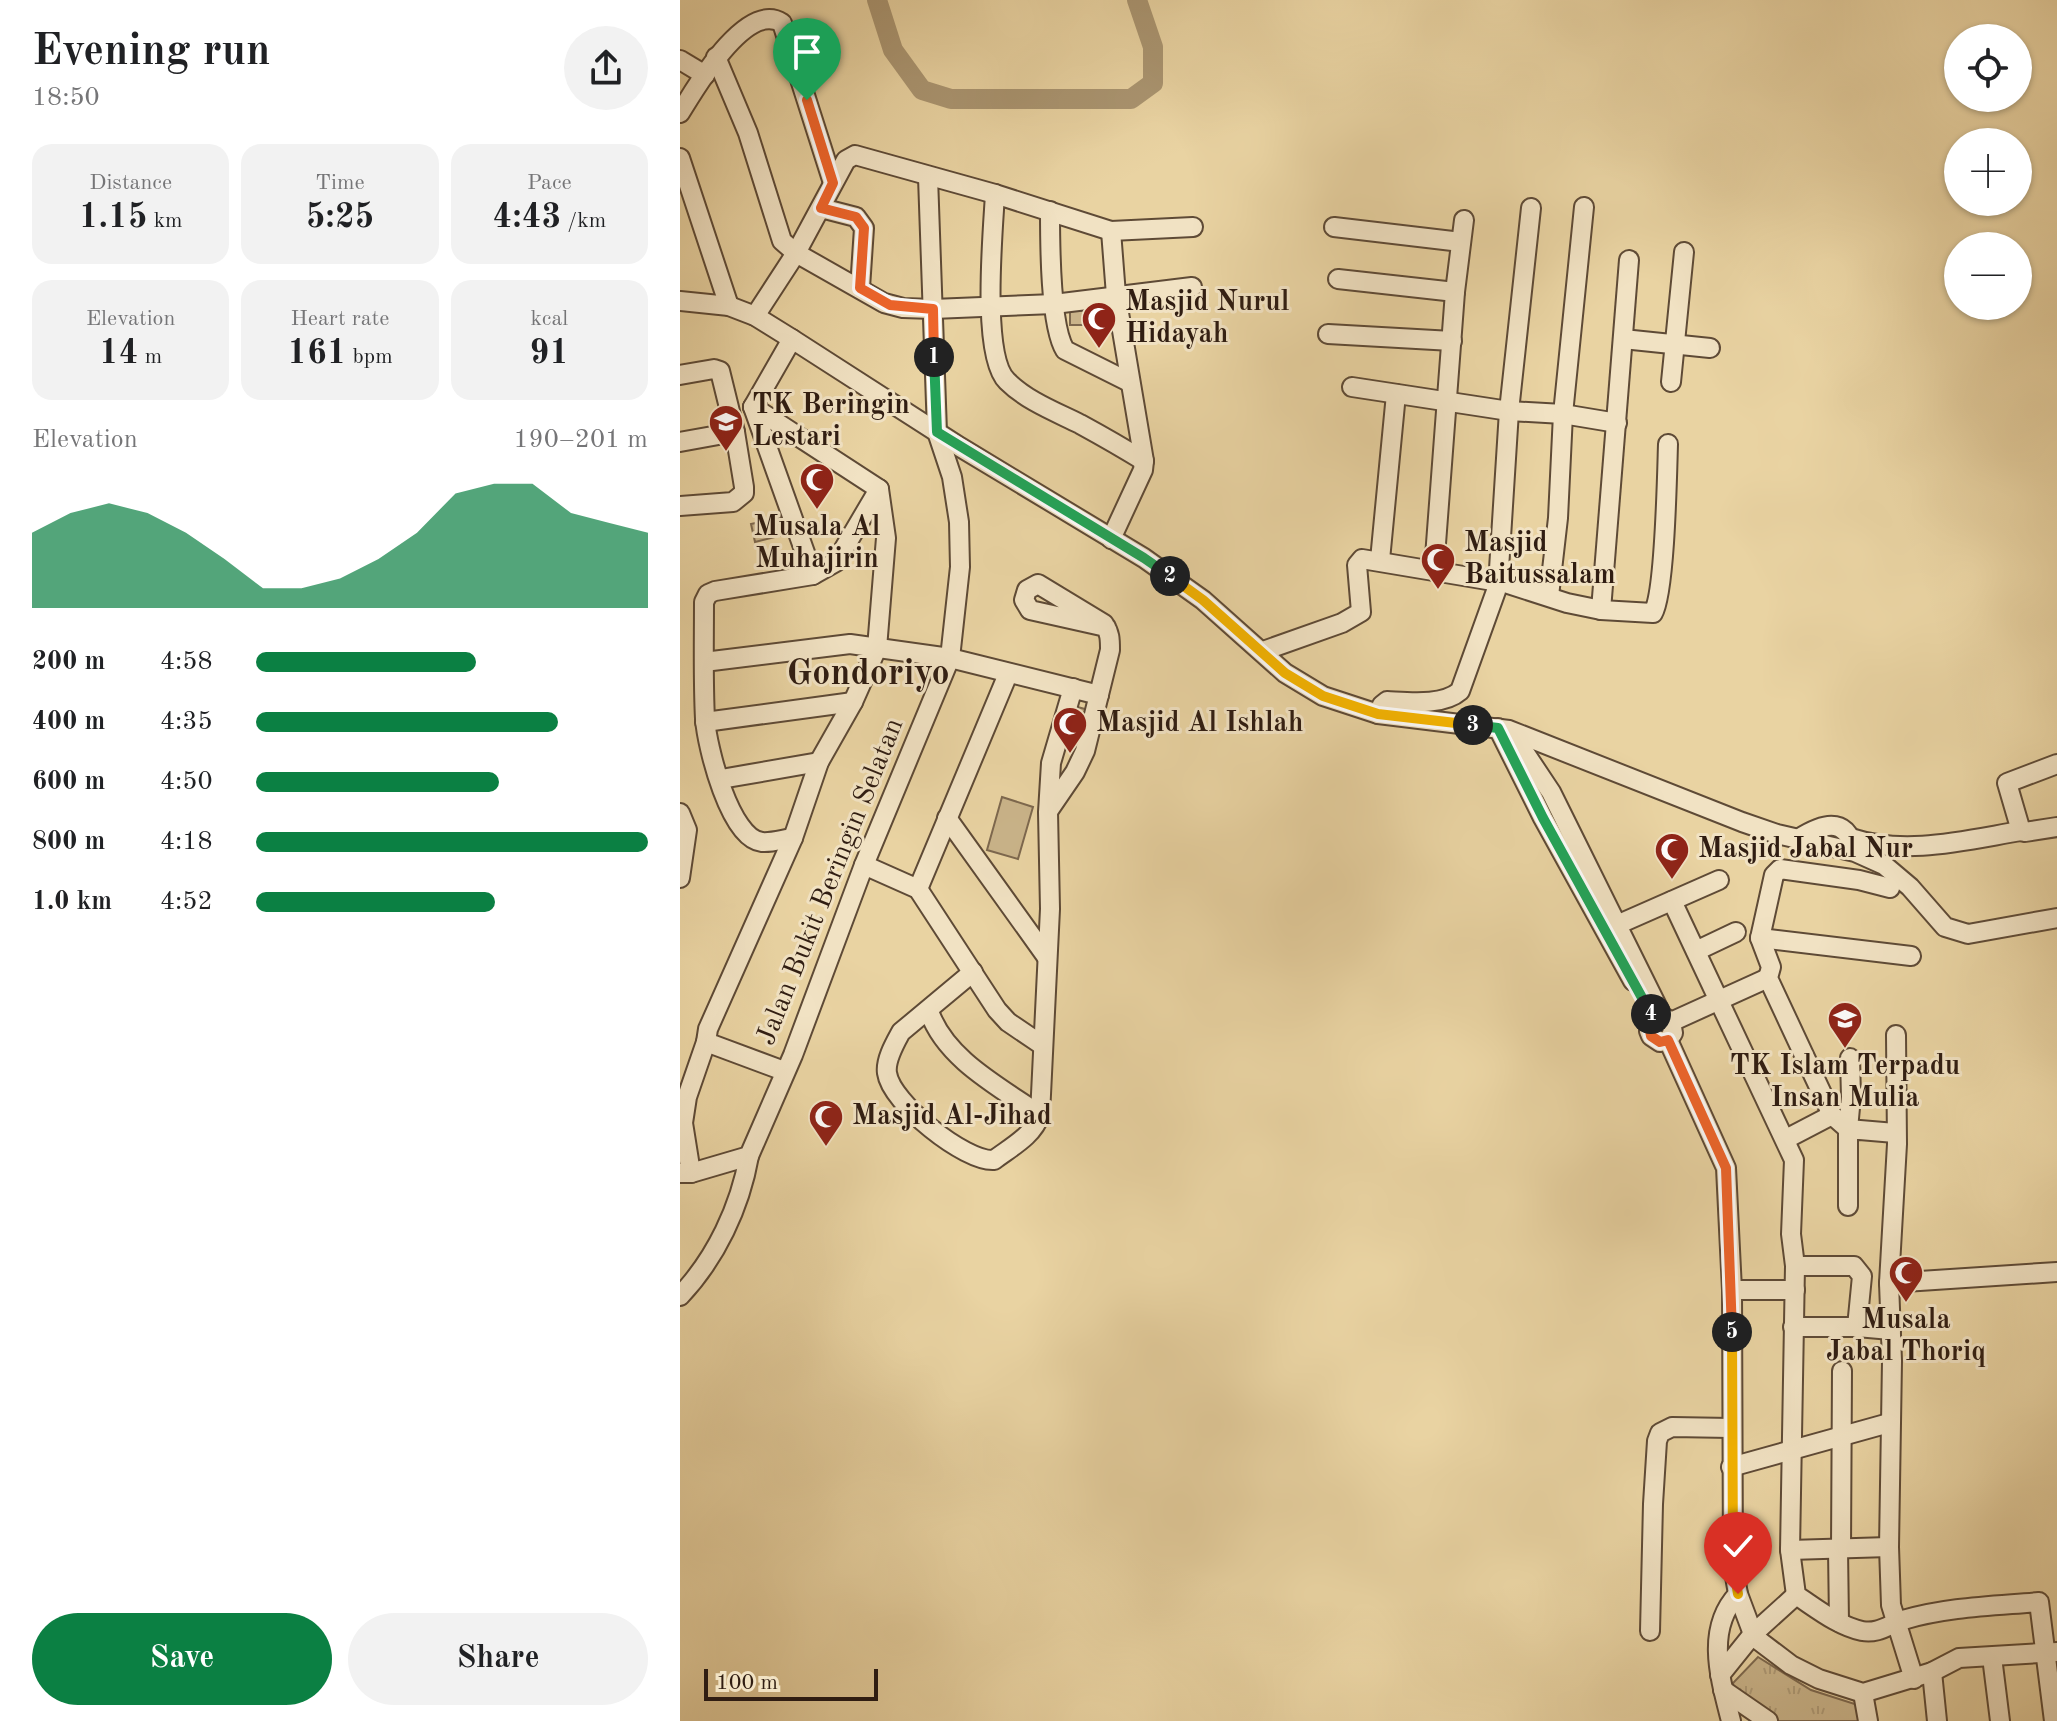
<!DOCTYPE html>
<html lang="en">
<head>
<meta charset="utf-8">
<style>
  :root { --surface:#fff; --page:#f2f2f2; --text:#202124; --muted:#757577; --accent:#0b8043 }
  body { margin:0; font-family:"Old Standard TT",serif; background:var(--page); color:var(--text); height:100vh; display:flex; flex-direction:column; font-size:30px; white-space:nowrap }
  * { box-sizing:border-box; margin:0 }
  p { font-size:26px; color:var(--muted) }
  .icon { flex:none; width:44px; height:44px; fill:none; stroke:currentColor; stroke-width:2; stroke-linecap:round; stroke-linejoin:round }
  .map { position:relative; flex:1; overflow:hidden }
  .side { display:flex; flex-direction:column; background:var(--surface); width:680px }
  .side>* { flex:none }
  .controls { position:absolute; left:1264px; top:24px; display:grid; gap:16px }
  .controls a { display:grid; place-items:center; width:88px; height:88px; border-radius:50%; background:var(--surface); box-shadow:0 2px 6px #0004; font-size:40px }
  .scale { position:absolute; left:24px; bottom:20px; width:174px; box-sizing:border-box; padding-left:8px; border:4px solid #301d12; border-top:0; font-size:22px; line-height:28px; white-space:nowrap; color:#301d12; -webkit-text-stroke:6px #f1e2c3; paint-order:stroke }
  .pin { position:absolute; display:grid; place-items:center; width:68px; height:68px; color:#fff; margin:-82px -34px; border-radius:50% 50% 50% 0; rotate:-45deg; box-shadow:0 0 8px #0007 }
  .pin .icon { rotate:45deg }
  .km { position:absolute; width:40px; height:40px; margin:-20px; border-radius:50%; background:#222; color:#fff; font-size:22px; line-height:40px; text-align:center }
  .round { display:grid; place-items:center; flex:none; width:84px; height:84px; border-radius:42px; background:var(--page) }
  .summary { display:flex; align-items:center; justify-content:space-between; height:136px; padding:0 32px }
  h1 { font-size:44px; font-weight:600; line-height:60px }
  .stats { display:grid; grid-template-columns:repeat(3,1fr); gap:12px; height:136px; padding:8px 32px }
  .stats div { display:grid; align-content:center; border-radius:20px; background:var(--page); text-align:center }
  .stats b { font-size:34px; font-weight:600 }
  .stats small { font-size:22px; font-weight:400 }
  .stats p { font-size:22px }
  .chart { height:224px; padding:16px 32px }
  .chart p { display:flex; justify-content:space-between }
  .chart svg { width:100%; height:144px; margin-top:8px; fill:var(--accent); opacity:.7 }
  .action { display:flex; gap:16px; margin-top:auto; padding:16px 32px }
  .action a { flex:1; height:92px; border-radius:48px; background:var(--accent); color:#fff; font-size:32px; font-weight:600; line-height:92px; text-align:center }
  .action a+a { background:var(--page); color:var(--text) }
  ul { padding:0 32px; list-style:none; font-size:26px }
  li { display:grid; grid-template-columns:128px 96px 1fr; align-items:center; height:60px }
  li i { height:20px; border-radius:10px; background:var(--accent) }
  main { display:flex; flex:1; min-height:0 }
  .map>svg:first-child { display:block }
  .grass { fill:url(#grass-tufts); stroke:#7d684e; stroke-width:2 }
  .garden { fill:#cab48a; stroke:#7d684e; stroke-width:2 }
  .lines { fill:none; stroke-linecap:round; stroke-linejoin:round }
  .river { stroke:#aa9571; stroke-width:20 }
  .minor-casing { stroke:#5e4a36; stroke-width:22 }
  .minor { stroke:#f1e2c3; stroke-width:18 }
  .split-1-casing { stroke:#fff; stroke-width:16 }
  .split-2-casing { stroke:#fff; stroke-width:16 }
  .split-3-casing { stroke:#fff; stroke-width:16 }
  .split-4-casing { stroke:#fff; stroke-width:16 }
  .split-5-casing { stroke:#fff; stroke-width:16 }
  .split-6-casing { stroke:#fff; stroke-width:16 }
  .split-1 { stroke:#f0652b; stroke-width:10 }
  .split-2 { stroke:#22a559; stroke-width:10 }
  .split-3 { stroke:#f5b400; stroke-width:10 }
  .split-4 { stroke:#22a559; stroke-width:10 }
  .split-5 { stroke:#f0652b; stroke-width:10 }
  .split-6 { stroke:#f5b400; stroke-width:10 }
  .labels { text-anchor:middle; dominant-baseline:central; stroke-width:6; stroke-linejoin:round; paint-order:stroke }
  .poi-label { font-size:28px; font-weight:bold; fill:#301d12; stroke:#f1e2c3; text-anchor:start }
  .street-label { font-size:28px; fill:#301d12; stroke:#f1e2c3 }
  .district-label { font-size:36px; font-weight:bold; fill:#301d12; stroke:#f1e2c3 }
</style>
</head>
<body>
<main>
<section class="side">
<div class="summary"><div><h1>Evening run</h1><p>18:50</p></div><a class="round"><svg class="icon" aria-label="share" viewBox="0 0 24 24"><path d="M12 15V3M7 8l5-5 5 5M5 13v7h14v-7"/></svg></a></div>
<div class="stats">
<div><p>Distance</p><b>1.15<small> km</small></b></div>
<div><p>Time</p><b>5:25</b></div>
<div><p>Pace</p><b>4:43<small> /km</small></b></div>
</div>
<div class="stats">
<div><p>Elevation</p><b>14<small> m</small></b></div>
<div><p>Heart rate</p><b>161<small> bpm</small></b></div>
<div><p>kcal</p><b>91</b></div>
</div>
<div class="chart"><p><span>Elevation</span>190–201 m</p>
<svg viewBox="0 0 160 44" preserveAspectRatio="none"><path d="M0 44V21L10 15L20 12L30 15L40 21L50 29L60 38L70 38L80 35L90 29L100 21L110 9L120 6L130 6L140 15L150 18L160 21V44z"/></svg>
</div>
<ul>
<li><b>200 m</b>4:58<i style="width:56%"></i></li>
<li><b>400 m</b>4:35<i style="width:77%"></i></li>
<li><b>600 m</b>4:50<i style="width:62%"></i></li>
<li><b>800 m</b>4:18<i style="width:100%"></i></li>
<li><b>1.0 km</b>4:52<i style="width:61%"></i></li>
</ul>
<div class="action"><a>Save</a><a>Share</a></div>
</section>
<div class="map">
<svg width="1377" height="1721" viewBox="0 0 1377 1721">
  <defs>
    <pattern id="grass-tufts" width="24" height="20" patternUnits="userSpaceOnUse" patternTransform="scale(2)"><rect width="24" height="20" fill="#cab48a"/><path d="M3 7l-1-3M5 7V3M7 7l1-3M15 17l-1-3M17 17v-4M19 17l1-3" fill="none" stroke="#ae9a76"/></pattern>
  </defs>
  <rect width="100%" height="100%" fill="#e9d3a2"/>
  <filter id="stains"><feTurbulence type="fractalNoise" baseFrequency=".0025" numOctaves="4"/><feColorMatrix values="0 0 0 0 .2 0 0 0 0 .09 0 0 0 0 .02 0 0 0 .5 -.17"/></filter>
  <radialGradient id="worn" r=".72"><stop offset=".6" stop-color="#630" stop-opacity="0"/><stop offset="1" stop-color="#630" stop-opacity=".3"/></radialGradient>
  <path class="grass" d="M1078,1657l53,33 50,16 3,15h-91l-39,-28 -1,-10z"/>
  <g class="garden">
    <path d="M390,310l27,1v14h-27z"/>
    <path d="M107,516l4,17 -36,9 -4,-18z"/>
    <path d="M394,706l18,5 -8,29 -18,-5z"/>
    <path d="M322,797l31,10 -15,52 -31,-9z"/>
  </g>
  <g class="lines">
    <path class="river" d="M197,0l16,50 29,40 29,9h180l22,-16v-36l-16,-47"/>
    <defs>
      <g id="minor">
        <path d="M36,57l32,76 34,108 14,12 88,50 19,5 30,1 121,-5 138,-17"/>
        <path d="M0,60l25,15"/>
        <path d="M0,113c15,-24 66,-113 102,-90l51,160"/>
        <path d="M0,158l49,148"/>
        <path d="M315,194c-2,37 -14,162 12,187 20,20 49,31 73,43 22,12 43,24 64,37"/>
        <path d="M141,208l35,9 8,11 -4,60"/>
        <path d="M370,211c0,31 0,115 15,139l64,32"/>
        <path d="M654,227l127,15"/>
        <path d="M658,279l117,13"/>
        <path d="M0,301l49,5 26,10 37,23 168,108 184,111 59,42 82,73 38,23 55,18 131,16 233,92 35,12 78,18 29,13 26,22 35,40 23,7 89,-16"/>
        <path d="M75,316l41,-63 50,-93 9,-5 140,39 116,37 82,-4"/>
        <path d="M648,334l124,7"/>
        <path d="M943,339l87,9"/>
        <path d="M0,375l34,-6 6,2 15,61"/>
        <path d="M991,382l13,-130"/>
        <path d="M672,387l157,24 54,3 54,9"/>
        <path d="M73,407l126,82 7,49 -9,110 -24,54 -34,60 -26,76 -85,191 -2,13 78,29"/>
        <path d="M73,407l60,168"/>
        <path d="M73,407l39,-68"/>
        <path d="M0,442l55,-10 9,55v6l-11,9 -53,4"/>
        <path d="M431,539l32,-69 1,-9 -28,-166 -5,-64"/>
        <path d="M700,560l16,-166"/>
        <path d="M754,570l21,-278 9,-72"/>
        <path d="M869,596l9,-78 5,-104 21,-207"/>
        <path d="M921,610l28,-350"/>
        <path d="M583,651l79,-28 19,-11 -4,-47 5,-6 143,24 62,20 34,7 52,3c12,-20 14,-138 15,-169"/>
        <path d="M24,662l146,-18 100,14 149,37"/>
        <path d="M698,714l4,-9 5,-4c22,1 56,5 73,-10l36,-100 3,-22 10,-158 22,-203"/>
        <path d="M25,722l148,-20"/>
        <path d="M818,728l45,90 90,163"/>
        <path d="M831,732l40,60 111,224 9,6 2,11 -5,7 -8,2 -9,-6 -2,-5 5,-13 8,-2"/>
        <path d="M1377,764l-50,19 14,48 4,1 32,-5"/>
        <path d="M41,779l98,-17"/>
        <path d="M369,810l26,-38 10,-21 25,-101c0,-11 0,-17 -6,-26l-66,-40 -11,6 -3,10 6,10 76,17"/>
        <path d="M0,813l7,17 -7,48"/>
        <path d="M267,818l99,138"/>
        <path d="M113,838c-9,1 -22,5 -31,4 -32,-3 -55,-95 -57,-123 -2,-39 -1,-78 -1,-117l4,-8 7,-3 98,-16 23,-13 43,-73"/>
        <path d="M1171,838c55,18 115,2 170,-7"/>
        <path d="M1118,839c22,-14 48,-25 56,11"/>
        <path d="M184,865l54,24 79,121 11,12 34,23"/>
        <path d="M238,889l90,-215"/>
        <path d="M992,901l122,259 -3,74 4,32 -5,284 6,45c20,13 42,31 66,36 16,3 26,-6 41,-11 44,-13 90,-14 136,-18l15,119"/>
        <path d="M939,924l100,-44"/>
        <path d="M1080,938l151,18"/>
        <path d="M1016,951l40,-19"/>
        <path d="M293,972l-72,60c-6,11 -16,28 -14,41 4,30 78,89 107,87 17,-13 39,-24 46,-45l10,-206 -2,-97 3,-49 22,-75"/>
        <path d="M249,1011c16,48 71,76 111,104"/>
        <path d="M991,1022l97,-44"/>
        <path d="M1216,1035l1,109 -8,139 3,78 -3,186 2,58 23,74"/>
        <path d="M988,1040l58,128 6,122 1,275 5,29 15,40 5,6 33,25 28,14 44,14 69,-21 27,-14 98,-6"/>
        <path d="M1168,1129l-16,-14 -64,-137 3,-11 -11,-29 14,-63 6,-6 79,11 31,8"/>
        <path d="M1168,1129l3,-32 -1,-39"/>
        <path d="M1106,1139l46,-24"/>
        <path d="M0,1173h11l58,-17 44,-101 71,-190 86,-207 10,-91 -1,-45 -7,-45 -15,-45 -9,-255"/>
        <path d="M11,1173l-8,-50 4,-26 19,-55"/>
        <path d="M1168,1206v-77l47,4"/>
        <path d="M1115,1266h59l8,10 -5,51"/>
        <path d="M1209,1283l168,-11"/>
        <path d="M1052,1290h63"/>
        <path d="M0,1296c36,-38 60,-89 69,-140"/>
        <path d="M1113,1327h64l34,3"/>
        <path d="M1051,1467l158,-44"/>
        <path d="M1158,1549l1,73"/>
        <path d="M1161,1549l1,-178"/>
        <path d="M1110,1550l99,-3"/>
        <path d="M970,1631l3,-127 4,-63 3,-8 12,-6 59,1"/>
        <path d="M1312,1657l8,64"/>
        <path d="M1252,1672l5,49"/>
        <path d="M1040,1675l33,-41 43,-39"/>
        <path d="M1043,1690l45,31"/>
        <path d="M1183,1693l5,28"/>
        <path d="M1051,1721c-11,-43 -26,-92 7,-127"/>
      </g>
    </defs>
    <use href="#minor" class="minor-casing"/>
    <use href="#minor" class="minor"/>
  </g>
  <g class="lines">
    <defs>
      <path id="split-1" d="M127,100l26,83 -12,25 35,9 8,11 -4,60 30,17 43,4 1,48"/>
      <path id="split-2" d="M254,357l3,75 207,126 26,18"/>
      <path id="split-3" d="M490,576l33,24 82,73 38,23 55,18 95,11"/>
      <path id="split-4" d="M793,725l25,3 45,90 108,196"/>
      <path id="split-5" d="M971,1014l3,4 -5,7 2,11 9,6 8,-2 58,128 6,164"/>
      <path id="split-6" d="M1052,1332l1,233 5,29"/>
    </defs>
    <use href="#split-1" class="split-1-casing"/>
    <use href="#split-2" class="split-2-casing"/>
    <use href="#split-3" class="split-3-casing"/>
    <use href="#split-4" class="split-4-casing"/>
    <use href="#split-5" class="split-5-casing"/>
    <use href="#split-6" class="split-6-casing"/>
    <use href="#split-1" class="split-1"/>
    <use href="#split-2" class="split-2"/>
    <use href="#split-3" class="split-3"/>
    <use href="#split-4" class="split-4"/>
    <use href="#split-5" class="split-5"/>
    <use href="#split-6" class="split-6"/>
  </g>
  <defs>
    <symbol id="mosque-pin" viewBox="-11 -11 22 30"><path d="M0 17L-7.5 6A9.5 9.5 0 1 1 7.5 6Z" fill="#8f2418" stroke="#f1e2c3"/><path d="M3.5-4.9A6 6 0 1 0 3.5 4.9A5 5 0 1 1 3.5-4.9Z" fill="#fff"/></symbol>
    <symbol id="school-pin" viewBox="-11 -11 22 30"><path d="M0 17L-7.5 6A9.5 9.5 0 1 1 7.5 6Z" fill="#8f2418" stroke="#f1e2c3"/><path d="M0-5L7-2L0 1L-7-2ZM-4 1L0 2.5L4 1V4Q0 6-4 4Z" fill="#fff"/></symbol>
  </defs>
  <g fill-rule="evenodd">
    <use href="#mosque-pin" x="399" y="299" width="40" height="54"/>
    <use href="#school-pin" x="26" y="402" width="40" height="54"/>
    <use href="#mosque-pin" x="117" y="460" width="40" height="54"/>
    <use href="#mosque-pin" x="738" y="540" width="40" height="54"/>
    <use href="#mosque-pin" x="370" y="704" width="40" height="54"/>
    <use href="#mosque-pin" x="972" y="830" width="40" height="54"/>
    <use href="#school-pin" x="1145" y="999" width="40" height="54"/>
    <use href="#mosque-pin" x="126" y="1097" width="40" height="54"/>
    <use href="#mosque-pin" x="1206" y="1253" width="40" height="54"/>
  </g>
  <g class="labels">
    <g class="poi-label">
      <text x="445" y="303">Masjid Nurul<tspan x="445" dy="32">Hidayah</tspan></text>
      <text x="72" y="406">TK Beringin<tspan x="72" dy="32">Lestari</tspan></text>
      <text x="137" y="528" text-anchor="middle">Musala Al<tspan x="137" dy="32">Muhajirin</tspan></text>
      <text x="784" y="544">Masjid<tspan x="784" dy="32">Baitussalam</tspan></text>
      <text x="416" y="724">Masjid Al Ishlah</text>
      <text x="1018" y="850">Masjid Jabal Nur</text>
      <text x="1165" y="1067" text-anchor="middle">TK Islam Terpadu<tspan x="1165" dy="32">Insan Mulia</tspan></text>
      <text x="172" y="1117">Masjid Al-Jihad</text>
      <text x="1226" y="1321" text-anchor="middle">Musala<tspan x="1226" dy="32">Jabal Thoriq</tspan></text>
    </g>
    <g class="street-label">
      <text transform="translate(151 882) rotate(-68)">Jalan Bukit Beringin Selatan</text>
    </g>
    <g class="district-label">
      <text x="188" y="675">Gondoriyo</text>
    </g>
  </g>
  <rect width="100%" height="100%" filter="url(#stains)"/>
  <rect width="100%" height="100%" fill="url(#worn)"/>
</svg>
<div class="controls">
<a><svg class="icon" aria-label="locate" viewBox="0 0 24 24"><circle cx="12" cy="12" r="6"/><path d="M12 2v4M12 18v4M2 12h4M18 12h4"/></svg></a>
<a>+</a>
<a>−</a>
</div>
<div class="scale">100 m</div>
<div class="pin" style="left:127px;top:100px;background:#1e9e55"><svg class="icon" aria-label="arrive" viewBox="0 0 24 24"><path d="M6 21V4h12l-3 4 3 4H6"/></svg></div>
<div class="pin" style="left:1058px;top:1594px;background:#d93025"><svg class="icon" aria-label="check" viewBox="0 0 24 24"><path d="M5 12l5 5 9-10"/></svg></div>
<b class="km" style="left:254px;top:357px">1</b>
<b class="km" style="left:490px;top:576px">2</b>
<b class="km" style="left:793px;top:725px">3</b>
<b class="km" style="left:971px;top:1014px">4</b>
<b class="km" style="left:1052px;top:1332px">5</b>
</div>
</main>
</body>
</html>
